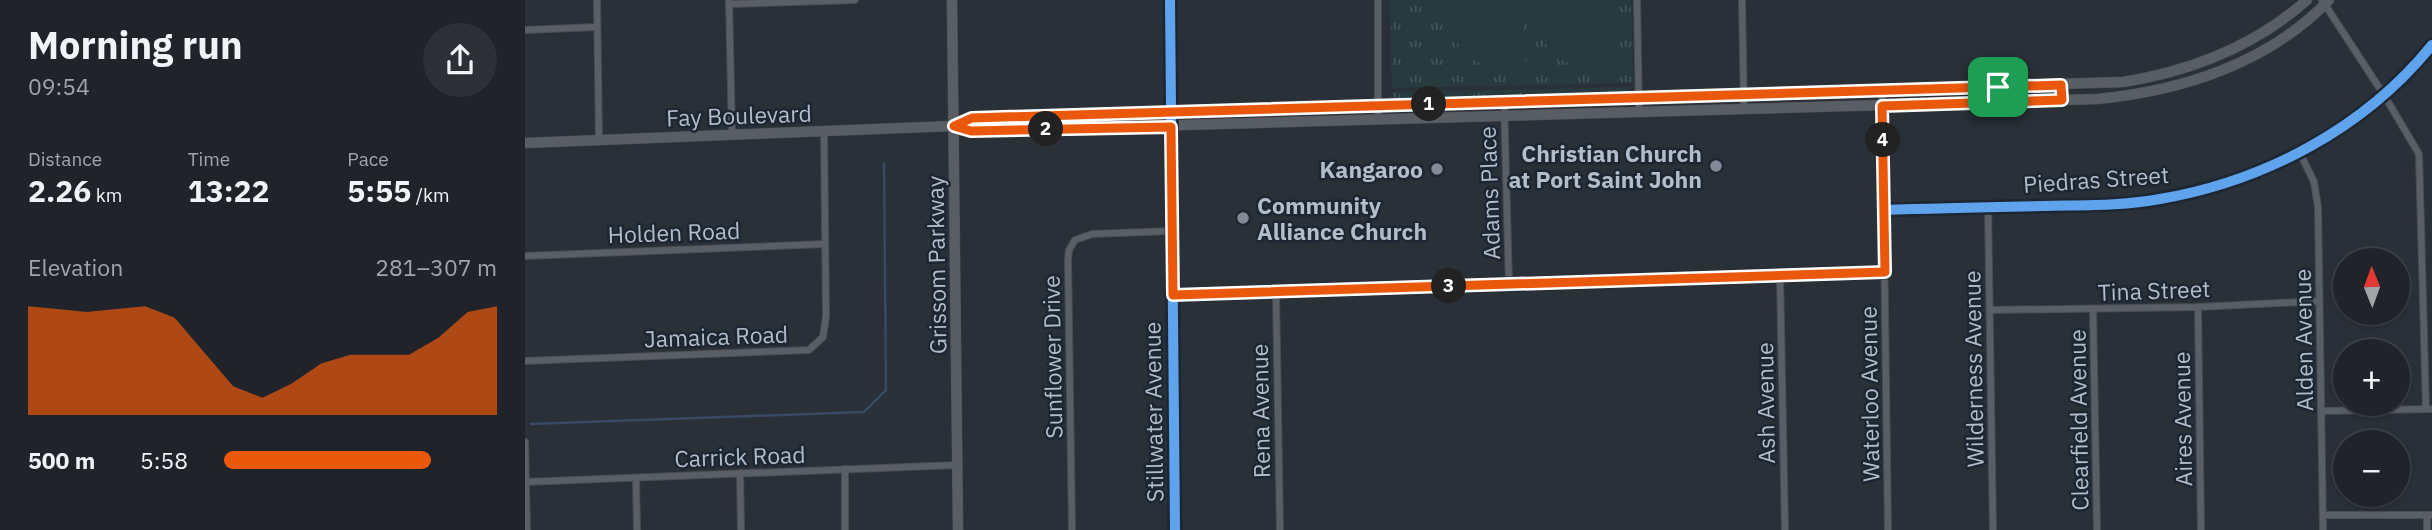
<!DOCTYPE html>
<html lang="en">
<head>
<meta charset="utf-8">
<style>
  :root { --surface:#20242a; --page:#2d3036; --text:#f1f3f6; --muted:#a2a4a8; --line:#3d4147; --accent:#ea580c }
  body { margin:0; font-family:"IBM Plex Sans",sans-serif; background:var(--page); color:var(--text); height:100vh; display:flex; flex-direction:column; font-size:26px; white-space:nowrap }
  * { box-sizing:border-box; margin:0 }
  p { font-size:23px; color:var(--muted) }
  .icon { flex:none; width:38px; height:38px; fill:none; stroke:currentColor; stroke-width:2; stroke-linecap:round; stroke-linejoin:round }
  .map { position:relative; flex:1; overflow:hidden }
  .panel { display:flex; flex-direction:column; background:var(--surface); width:525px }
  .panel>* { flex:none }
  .needle { width:46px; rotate:359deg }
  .fabs { position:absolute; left:1808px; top:248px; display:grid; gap:14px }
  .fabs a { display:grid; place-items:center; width:77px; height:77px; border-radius:50%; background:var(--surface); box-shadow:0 2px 5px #0004,0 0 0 2px var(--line); font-size:35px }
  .pin { position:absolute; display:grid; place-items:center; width:60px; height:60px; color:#fff; margin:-30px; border-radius:14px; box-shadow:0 4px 10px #0006 }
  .km { position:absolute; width:35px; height:35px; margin:-18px; border-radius:50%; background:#222; color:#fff; font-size:19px; line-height:35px; text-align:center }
  .round { display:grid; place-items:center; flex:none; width:74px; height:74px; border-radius:37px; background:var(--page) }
  .summary { display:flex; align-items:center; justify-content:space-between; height:119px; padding:0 28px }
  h1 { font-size:38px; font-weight:800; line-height:52px }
  .figures { display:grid; grid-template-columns:repeat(3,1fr); gap:10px; height:119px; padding:7px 28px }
  .figures div { display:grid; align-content:center }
  .figures b { font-size:30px; font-weight:800 }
  .figures small { font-size:19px; font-weight:400 }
  .figures p { font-size:19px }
  .chart { height:196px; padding:14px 28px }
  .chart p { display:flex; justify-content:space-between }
  .chart svg { width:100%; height:126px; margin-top:7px; fill:var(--accent); opacity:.7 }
  ul { padding:0 28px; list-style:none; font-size:23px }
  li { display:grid; grid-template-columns:112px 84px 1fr; align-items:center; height:52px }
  li i { height:18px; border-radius:9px; background:var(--accent) }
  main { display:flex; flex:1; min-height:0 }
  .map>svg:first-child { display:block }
  .grass { fill:url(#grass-tufts) }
  .pitch { fill:#273a3e }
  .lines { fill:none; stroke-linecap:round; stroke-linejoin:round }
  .stream { stroke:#384963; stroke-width:2.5 }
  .street-casing { stroke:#484c53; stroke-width:8 }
  .secondary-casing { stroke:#484c53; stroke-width:11 }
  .street { stroke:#5a5e66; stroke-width:6 }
  .secondary { stroke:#595d64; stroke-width:10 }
  .cycleway-casing { stroke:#1d2633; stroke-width:15 }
  .cycleway { stroke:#60a3ed; stroke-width:10 }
  .route-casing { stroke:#fff; stroke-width:14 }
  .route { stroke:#ea580c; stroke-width:9 }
  .poi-dot { fill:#848b96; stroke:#1d2633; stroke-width:2.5 }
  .labels { text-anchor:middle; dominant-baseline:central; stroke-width:5; stroke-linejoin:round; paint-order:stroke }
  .street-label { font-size:23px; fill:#b4bcc9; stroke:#1d2633 }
  .poi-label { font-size:23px; font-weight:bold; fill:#b4bcc9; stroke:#1d2633; text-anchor:end }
</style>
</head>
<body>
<main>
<section class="panel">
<div class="summary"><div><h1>Morning run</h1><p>09:54</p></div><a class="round"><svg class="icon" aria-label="share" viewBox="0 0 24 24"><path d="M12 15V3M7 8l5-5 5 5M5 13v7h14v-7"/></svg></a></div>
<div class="figures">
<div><p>Distance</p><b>2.26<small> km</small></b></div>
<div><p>Time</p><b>13:22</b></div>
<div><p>Pace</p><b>5:55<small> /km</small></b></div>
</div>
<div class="chart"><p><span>Elevation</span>281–307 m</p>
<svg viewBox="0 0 160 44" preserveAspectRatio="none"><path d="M0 44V6L10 7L20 8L30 7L40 6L50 10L60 22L70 34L80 38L90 33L100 26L110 23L120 23L130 23L140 17L150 8L160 6V44z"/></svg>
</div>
<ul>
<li><b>500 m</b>5:58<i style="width:76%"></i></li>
</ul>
</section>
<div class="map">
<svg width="1907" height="530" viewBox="0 0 1907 530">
  <defs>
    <pattern id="grass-tufts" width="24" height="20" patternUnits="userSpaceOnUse" patternTransform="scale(1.75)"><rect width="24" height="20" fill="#273a3e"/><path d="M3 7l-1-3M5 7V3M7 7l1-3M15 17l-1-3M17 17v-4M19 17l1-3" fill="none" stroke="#445559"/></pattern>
  </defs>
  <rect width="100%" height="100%" fill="#2a3038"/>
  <g class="grass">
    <path d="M865,0h241l2,83 -241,5z"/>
    <path d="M1105,87l1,6 -240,6v-7z"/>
  </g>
  <g class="pitch">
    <path d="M921,0h77l3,74c-47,-2 -80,-23 -80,-74z"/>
    <path d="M1008,0h78l1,73c-45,-1 -79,-24 -79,-73z"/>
  </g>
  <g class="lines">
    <path class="stream" d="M6,424l333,-12 22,-22 -2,-227"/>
    <defs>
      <g id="street">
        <path d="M72,0l2,140"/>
        <path d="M204,0l3,134"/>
        <path d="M645,0l5,530"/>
        <path d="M853,0v120"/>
        <path d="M1112,0l2,113"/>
        <path d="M1217,0l2,110"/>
        <path d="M1797,0l62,95 35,59 7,255"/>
        <path d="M204,4l126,-4"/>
        <path d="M0,30l72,-3"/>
        <path d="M1357,90l6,440"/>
        <path d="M979,101l5,183"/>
        <path d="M1775,153l14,29 4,25 5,323"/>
        <path d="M1463,207l5,323"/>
        <path d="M1359,210c54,-2 107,-3 160,-4 39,-1 78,0 116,-7 105,-18 205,-71 272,-154"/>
        <path d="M0,256l300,-12"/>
        <path d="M1255,276l5,254"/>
        <path d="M751,291l4,239"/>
        <path d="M647,295l713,-23"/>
        <path d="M1673,307l3,223"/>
        <path d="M1568,309l4,221"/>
        <path d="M1465,310l208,-3 121,-6"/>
        <path d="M0,361l284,-11 14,-13 3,-21 -2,-185"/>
        <path d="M1797,411l110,-2"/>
        <path d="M0,442l2,88"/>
        <path d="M320,469v61"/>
        <path d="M215,473l1,57"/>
        <path d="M111,478l1,52"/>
        <path d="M0,482l432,-17"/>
        <path d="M1798,515h109"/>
        <path d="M1902,515v15"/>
        <path d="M547,530l-4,-270 1,-10 6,-10 17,-6 79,-3"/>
      </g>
      <g id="secondary">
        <path d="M427,0l6,530"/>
        <path d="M429,126l18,-8 1151,-36c69,-11 131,-35 184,-82"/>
        <path d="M0,143l429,-17 17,5 1126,-32c85,-8 172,-36 232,-99"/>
      </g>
    </defs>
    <use href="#street" class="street-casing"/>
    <use href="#secondary" class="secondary-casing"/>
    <use href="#street" class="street"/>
    <use href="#secondary" class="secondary"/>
    <defs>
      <g id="cycleway">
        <path d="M645,0l5,530"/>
        <path d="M1359,210c54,-2 107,-3 160,-4 39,-1 78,0 116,-7 105,-18 205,-71 272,-154"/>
        <path d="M647,295l713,-23"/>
      </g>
    </defs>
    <use href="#cycleway" class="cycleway-casing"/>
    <use href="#cycleway" class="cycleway"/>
  </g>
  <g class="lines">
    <defs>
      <path id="route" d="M1536,85l1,15 -180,6 3,166 -712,23 -2,-168 -200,4 -17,-5 18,-8z"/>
    </defs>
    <use href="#route" class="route-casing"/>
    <use href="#route" class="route"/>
  </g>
  <g class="poi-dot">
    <circle cx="1191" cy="166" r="7"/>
    <circle cx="912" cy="169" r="7"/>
    <circle cx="718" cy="218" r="7"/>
  </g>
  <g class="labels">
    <g class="street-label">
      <text transform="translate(214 115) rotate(-2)">Fay Boulevard</text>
      <text transform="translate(1571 179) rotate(-4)">Piedras Street</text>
      <text transform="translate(964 193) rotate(-92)">Adams Place</text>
      <text transform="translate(149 232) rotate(-2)">Holden Road</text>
      <text transform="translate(411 265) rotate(-91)">Grissom Parkway</text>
      <text transform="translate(1629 290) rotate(-2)">Tina Street</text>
      <text transform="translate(191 336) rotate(-2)">Jamaica Road</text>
      <text transform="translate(1778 340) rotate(-91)">Alden Avenue</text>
      <text transform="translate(527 357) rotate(-91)">Sunflower Drive</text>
      <text transform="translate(1448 369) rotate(-91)">Wilderness Avenue</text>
      <text transform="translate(1344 394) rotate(-91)">Waterloo Avenue</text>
      <text transform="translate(1240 403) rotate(-91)">Ash Avenue</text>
      <text transform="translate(735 411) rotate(-91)">Rena Avenue</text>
      <text transform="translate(628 412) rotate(-91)">Stillwater Avenue</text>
      <text transform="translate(1657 419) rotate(-91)">Aires Avenue</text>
      <text transform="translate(1553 420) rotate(-91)">Clearfield Avenue</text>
      <text transform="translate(215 456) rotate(-2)">Carrick Road</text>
    </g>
    <g class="poi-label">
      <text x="1177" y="153">Christian Church<tspan x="1177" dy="26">at Port Saint John</tspan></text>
      <text x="898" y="169">Kangaroo</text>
      <text x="732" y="205" text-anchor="start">Community<tspan x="732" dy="26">Alliance Church</tspan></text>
    </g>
  </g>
</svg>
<div class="fabs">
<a><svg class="needle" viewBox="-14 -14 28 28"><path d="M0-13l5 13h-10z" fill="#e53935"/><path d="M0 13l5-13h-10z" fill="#a2a4a8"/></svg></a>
<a>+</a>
<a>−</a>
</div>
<div class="pin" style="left:1473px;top:87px;background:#1e9e55"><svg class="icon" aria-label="arrive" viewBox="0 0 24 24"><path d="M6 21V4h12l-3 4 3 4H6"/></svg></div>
<b class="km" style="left:904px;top:104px">1</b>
<b class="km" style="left:521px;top:129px">2</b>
<b class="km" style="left:924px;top:286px">3</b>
<b class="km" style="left:1358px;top:140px">4</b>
</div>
</main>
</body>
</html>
